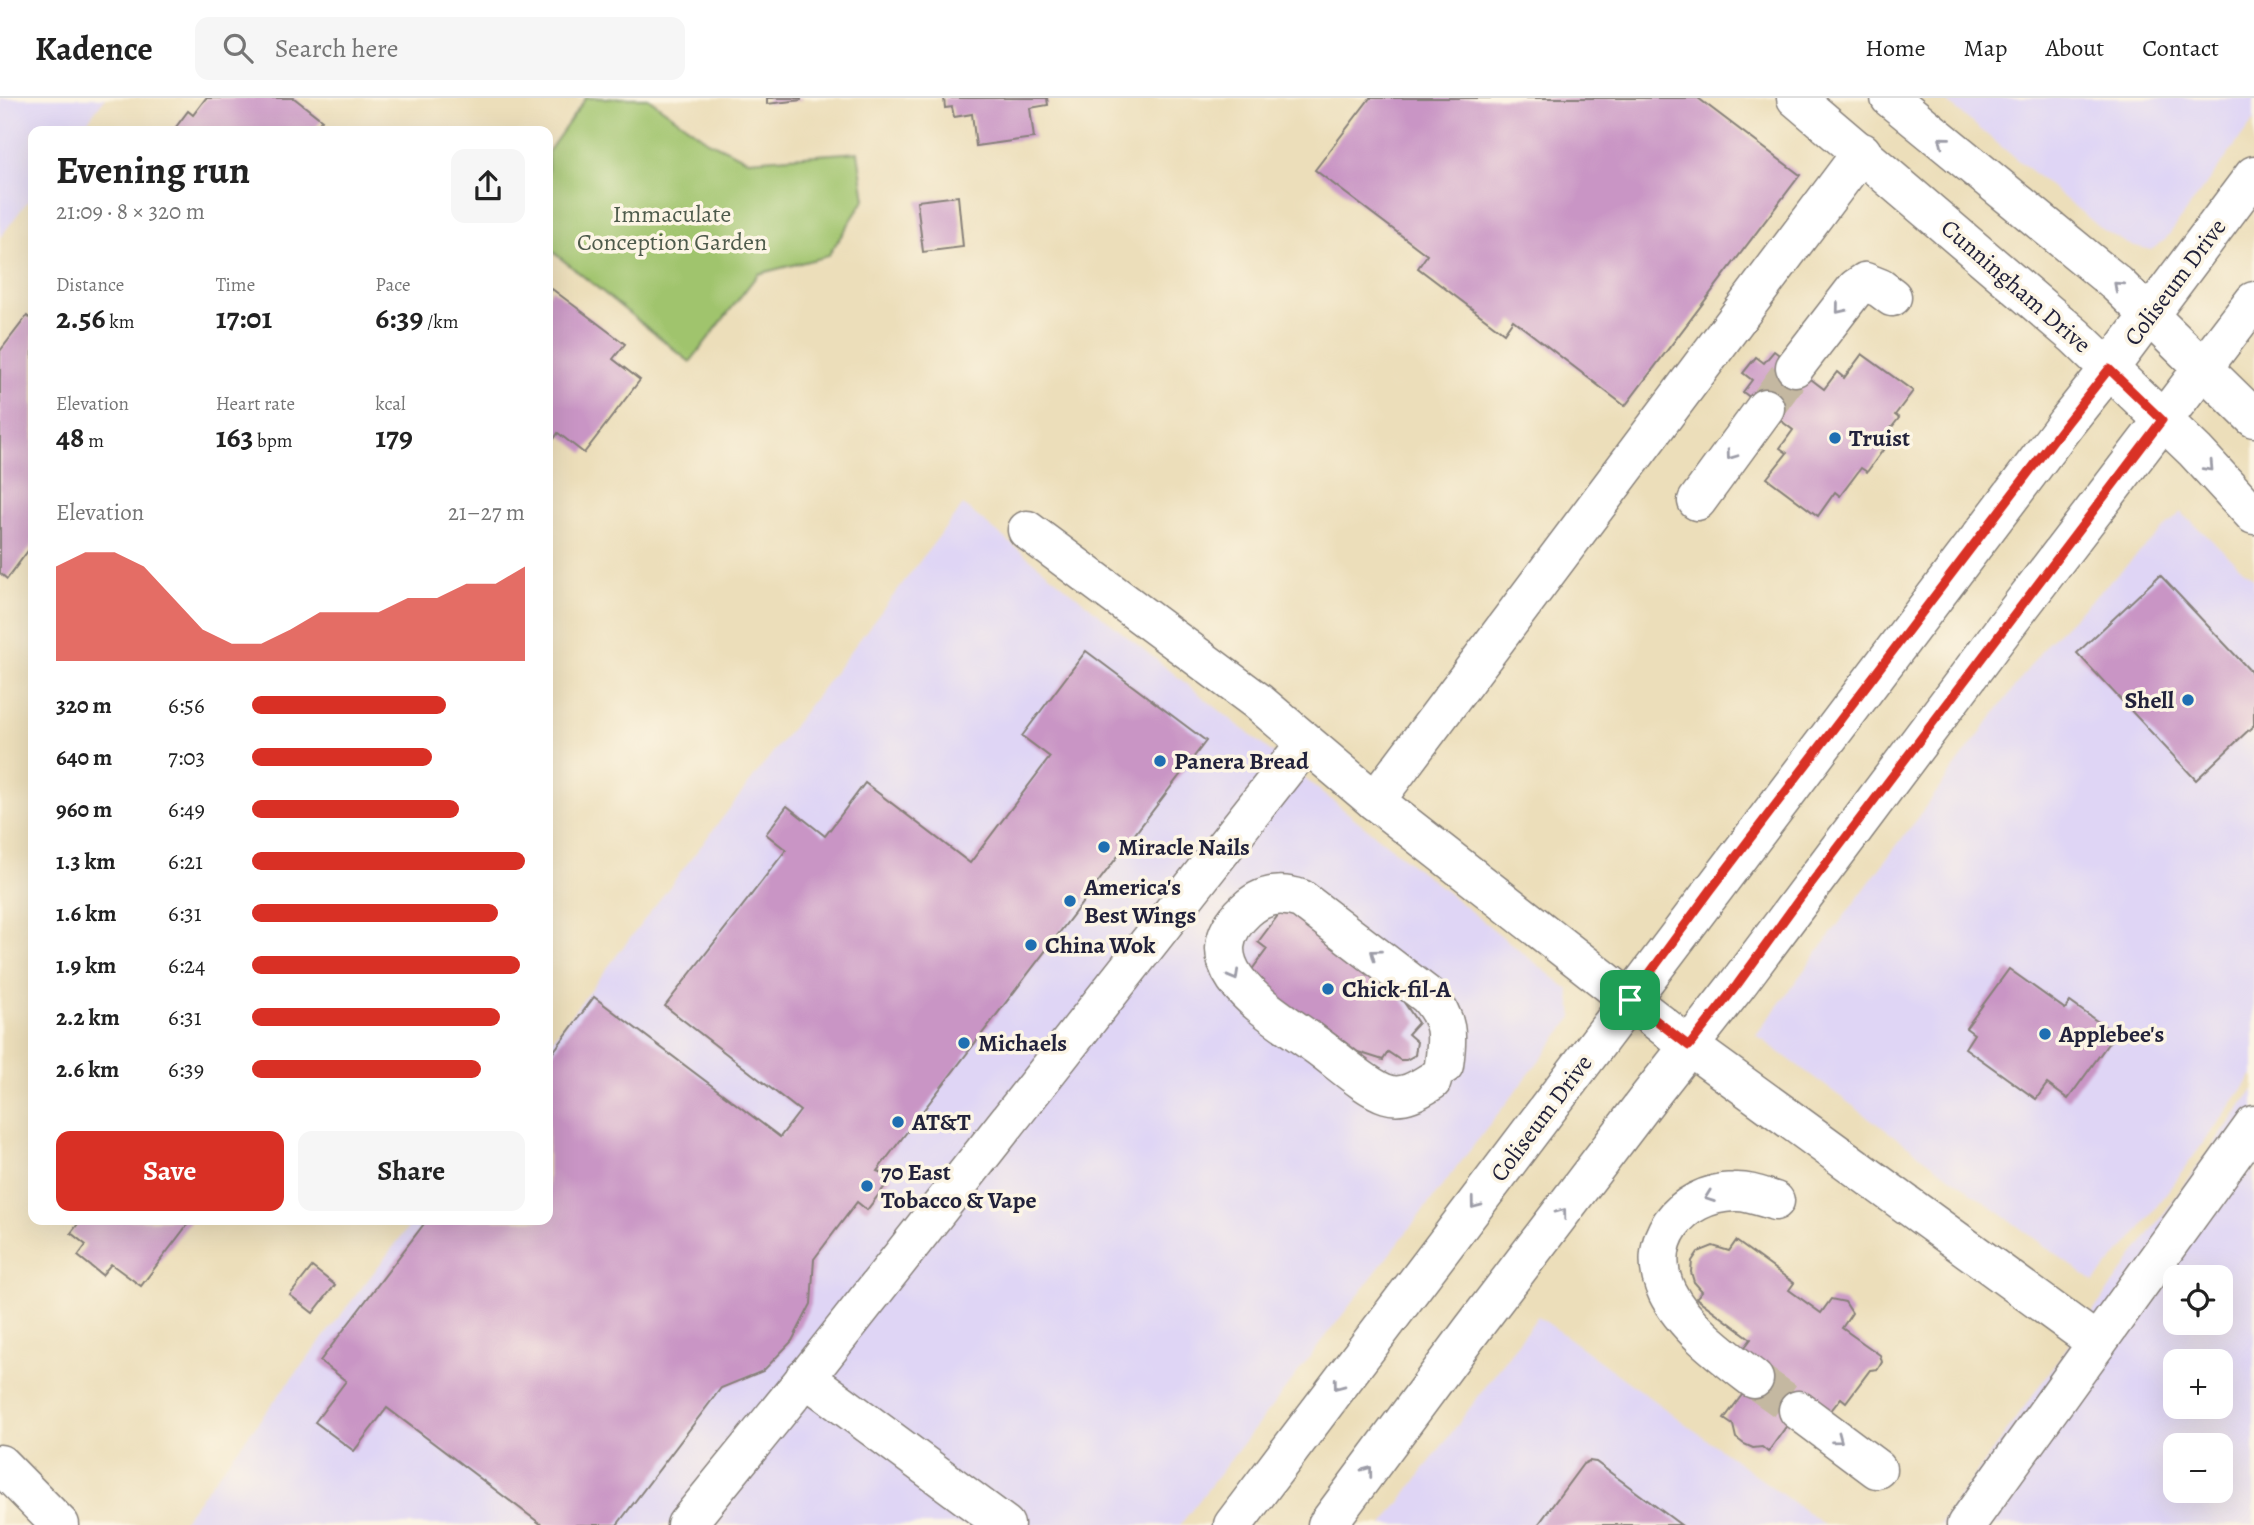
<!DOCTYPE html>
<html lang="en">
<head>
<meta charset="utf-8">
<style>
  :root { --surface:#fff; --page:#f6f6f6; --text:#222; --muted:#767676; --line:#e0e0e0; --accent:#d93025 }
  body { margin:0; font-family:Alegreya,serif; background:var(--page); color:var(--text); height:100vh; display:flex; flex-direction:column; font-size:26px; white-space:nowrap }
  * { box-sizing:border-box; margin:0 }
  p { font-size:23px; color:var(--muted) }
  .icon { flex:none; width:38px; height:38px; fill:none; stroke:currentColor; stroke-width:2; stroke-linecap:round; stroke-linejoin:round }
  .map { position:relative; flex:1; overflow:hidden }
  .side { position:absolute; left:28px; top:28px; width:525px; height:1099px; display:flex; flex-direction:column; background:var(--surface); border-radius:14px; box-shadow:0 7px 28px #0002 }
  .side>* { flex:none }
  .buttons { position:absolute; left:2163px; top:1167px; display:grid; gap:14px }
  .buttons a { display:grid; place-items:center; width:70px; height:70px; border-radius:14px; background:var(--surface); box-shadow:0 7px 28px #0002; font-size:35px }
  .pin { position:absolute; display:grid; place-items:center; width:60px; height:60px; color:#fff; margin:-30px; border-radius:14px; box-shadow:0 4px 10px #0006 }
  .round { display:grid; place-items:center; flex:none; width:74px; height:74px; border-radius:14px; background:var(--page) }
  .head { display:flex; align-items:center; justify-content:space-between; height:119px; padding:0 28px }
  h1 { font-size:38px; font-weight:600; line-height:52px }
  .figures { display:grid; grid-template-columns:repeat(3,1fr); gap:10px; height:119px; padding:7px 28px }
  .figures div { display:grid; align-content:center }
  .figures b { font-size:30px; font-weight:600 }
  .figures small { font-size:19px; font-weight:400 }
  .figures p { font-size:19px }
  .chart { height:196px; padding:14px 28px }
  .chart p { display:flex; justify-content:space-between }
  .chart svg { width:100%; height:126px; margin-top:7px; fill:var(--accent); opacity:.7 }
  .button { display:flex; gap:14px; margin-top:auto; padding:14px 28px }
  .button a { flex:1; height:80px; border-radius:14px; background:var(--accent); color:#fff; font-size:28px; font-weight:600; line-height:80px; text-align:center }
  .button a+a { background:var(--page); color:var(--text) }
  ul { padding:0 28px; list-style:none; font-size:23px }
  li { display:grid; grid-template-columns:112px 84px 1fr; align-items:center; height:52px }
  li i { height:18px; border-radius:9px; background:var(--accent) }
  header { display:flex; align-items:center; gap:42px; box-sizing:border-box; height:98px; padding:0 35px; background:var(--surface); border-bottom:2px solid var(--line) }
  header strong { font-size:33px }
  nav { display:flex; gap:38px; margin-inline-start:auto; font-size:24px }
  .search { width:490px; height:63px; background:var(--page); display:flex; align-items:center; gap:18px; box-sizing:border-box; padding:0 24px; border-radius:14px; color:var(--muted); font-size:26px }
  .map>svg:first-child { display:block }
  .built { fill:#dfd5f5; fill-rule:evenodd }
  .green { fill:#a0c46d; stroke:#617354; stroke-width:2 }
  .building { fill:#c995c5 }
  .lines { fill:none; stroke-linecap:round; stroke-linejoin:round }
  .minor-tunnel { stroke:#c4b8a1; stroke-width:38; stroke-dasharray:38 19; stroke-linecap:butt }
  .minor-casing { stroke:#87807a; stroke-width:41 }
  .major-casing { stroke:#87807a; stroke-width:41 }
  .minor { stroke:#fff; stroke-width:38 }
  .major { stroke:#fff; stroke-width:38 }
  .oneway { stroke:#9c9ca7 }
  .route-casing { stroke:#fff; stroke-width:14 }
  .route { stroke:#d93025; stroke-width:9 }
  .poi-dot { fill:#1f6fb2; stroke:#fcf5e5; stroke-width:2.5 }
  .labels { text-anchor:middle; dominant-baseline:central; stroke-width:7; stroke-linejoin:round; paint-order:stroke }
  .park-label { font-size:24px; fill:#4e5b4c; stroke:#fcf5e5 }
  .street-label { font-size:24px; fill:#22223b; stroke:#fcf5e5 }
  .poi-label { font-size:24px; font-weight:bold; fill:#22223b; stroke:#fcf5e5; text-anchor:start }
</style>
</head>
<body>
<header>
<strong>Kadence</strong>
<div class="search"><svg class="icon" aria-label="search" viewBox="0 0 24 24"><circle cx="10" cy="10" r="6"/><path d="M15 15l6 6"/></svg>Search here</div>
<nav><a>Home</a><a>Map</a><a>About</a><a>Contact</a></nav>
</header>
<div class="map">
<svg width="2254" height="1427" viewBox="0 0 2254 1427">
  <rect width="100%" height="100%" fill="#fcf5e5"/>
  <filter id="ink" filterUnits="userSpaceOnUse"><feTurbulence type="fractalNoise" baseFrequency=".0143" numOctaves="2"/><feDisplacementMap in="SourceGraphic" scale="14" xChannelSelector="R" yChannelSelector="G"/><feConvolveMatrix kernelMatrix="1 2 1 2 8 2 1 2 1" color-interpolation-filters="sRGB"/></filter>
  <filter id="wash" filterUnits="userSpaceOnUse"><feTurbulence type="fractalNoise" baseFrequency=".00686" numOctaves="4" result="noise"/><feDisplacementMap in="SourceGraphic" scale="28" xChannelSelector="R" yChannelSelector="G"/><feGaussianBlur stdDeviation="1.57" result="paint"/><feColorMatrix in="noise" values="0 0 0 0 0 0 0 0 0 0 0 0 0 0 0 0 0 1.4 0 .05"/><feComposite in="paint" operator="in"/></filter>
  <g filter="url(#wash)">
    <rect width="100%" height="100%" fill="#ecdeba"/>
    <g class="built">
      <path d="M0,0h105l-25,33h-47v63l-33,44z"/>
      <path d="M1942,0h312v22l-89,120 -14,10 -23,-6 -26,-15z"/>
      <path d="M963,407l606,485 4,27 -393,508h-1001l235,-305h134v-175z"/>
      <path d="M2181,414l73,67v495l-119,162 -41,46 -338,-247 292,-393z"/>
      <path d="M2254,991v436h-315zM2175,1180h46v45h-46zM2175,1264h46v45h-46zM2175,1348h46v45h-46z"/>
      <path d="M1538,1218l286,209h-441z"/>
    </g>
    <path class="green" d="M586,0h62l60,43 40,19 110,-8 7,47 -37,57 -70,18 -68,88 -142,-114v-96z"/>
    <g id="blocks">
      <g class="building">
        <path d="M206,0h88l28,22 -9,11h-140l15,-20 5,4z"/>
        <path d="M767,0h34v2l-34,4z"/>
        <path d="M944,0h103l1,7 -18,3 4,30 -58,8 -4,-32 -18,3 -2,-10 -7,1z"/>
        <path d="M1370,0h328l102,77 -175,231 -112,-86 -9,13 -86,-65 9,-13 -112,-85z"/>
        <path d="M958,98l5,51 -40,5 -6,-51z"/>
        <path d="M552,191l73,55 -12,15 27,21 -56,73 -26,-20 -10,15v-153z"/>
        <path d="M27,218l6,5v223l-26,35 -7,-6v-222z"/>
        <path d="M1774,253l50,38 13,-17 7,6 18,-24 51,37 -18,24 4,3 -22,28 6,4 -16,22 -6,-4 -21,28 -5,-4 -17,24 -51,-38 20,-25 -7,-5 13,-18 -50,-38 9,-12 -9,-7 13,-16 8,6z"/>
        <path d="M2160,477l94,100v50l-58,55 -119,-127z"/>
        <path d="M1086,553l120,90 -329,430 15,6 -25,33 -10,-8 -43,57 -3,45 -19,37 -29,30 -42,17 -104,137h-75l-155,-117 -33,43 -39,-29 31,-41 -26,-20 107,-141h121v-161l46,-62 186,140 20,-26 -135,-105 121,-156 -20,-16 21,-28 38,30 40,-53 105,80 80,-106 -28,-21z"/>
        <path d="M1282,812l11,7 2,-2 106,83 17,25 -10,11 9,8 -2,13 -9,5h-6l-12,-8 -5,8 -25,-8 -36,-27 -3,5 -71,-55 19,-26 -9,-7z"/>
        <path d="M2009,871l56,40 5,-7 45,32 -47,65 -21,-15 -11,15 -71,-51 9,-14 -8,-6z"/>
        <path d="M81,1122h110l-50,66 -30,-22 -9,11 -24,-19 8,-11 -15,-12z"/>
        <path d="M1736,1143l58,42 -5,7 32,23 10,-14 14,3 7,11 -10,15 38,27 2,7 -4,7 -8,1 -24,32 -5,-4 -16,20 -22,-15 -35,49 -6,-5 -9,1 -9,-4 -8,-6 -3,-13 -9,-6 36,-48 -21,-16 12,-16 -55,-41 6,-7 -8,-9 -3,-10 1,-11 6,-9 15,-6 16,5z"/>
        <path d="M312,1169l23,18 -22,28 -23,-18z"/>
        <path d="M1589,1363l7,1 85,63h-143l45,-61z"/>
      </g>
    </g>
  </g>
  <g filter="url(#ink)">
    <use href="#blocks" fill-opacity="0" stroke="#87807a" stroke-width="2"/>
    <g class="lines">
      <g class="minor-tunnel">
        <path d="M1765,310l30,-41"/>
        <path d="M1754,1281l44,31"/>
      </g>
      <defs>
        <g id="minor">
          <path d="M1795,269l61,-79 9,-6 15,6 12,9"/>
          <path d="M1697,403l68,-93"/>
          <path d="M1027,432l230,171 118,100 314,245 408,297"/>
          <path d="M1375,703l487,-649"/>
          <path d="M1432,983c-14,9 -29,18 -45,13 -20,-6 -50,-34 -67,-46 -42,-32 -137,-80 -74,-138 16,-15 34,-18 55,-11l127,97c21,24 20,39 16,69"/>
          <path d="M805,1279l200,148"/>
          <path d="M1754,1281c-30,-23 -70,-52 -87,-87 -24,-51 13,-98 67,-100 14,-1 28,5 41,9"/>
          <path d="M1798,1312l79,59"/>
          <path d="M0,1366l60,61"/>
          <path d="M686,1427l126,-155 494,-627"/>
          <path d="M1233,1427l834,-1103 42,-53 145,-194"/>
          <path d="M1327,1427l144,-194 178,-234 88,-112 277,-370 240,-314"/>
          <path d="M1966,1427l288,-400"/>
        </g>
        <g id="major">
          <path d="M1796,0l279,238 120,115 59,64"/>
          <path d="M1890,0l227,186 137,134"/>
        </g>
      </defs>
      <use href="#minor" class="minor-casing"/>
      <use href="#major" class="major-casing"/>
      <use href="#minor" class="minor"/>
      <use href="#major" class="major"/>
    </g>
    <defs><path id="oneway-chevron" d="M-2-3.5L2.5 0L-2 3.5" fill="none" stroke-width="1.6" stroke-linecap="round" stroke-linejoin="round" transform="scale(1.75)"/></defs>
    <g class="oneway">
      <use href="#oneway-chevron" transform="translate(1943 43) rotate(-141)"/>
      <use href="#oneway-chevron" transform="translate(2118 188) rotate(-138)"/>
      <use href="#oneway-chevron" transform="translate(1840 211) rotate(129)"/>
      <use href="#oneway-chevron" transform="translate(1731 357) rotate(126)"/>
      <use href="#oneway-chevron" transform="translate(2209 369) rotate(47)"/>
      <use href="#oneway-chevron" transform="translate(1375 856) rotate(-143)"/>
      <use href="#oneway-chevron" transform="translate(1234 878) rotate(61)"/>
      <use href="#oneway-chevron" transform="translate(1709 1099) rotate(160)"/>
      <use href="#oneway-chevron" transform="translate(1475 1106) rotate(127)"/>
      <use href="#oneway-chevron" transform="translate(1562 1115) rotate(-53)"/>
      <use href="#oneway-chevron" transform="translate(1338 1287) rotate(127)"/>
      <use href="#oneway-chevron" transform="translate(1838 1341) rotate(37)"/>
      <use href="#oneway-chevron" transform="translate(1368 1373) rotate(-53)"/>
    </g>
  </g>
  <g class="lines" filter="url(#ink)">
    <defs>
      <path id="route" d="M2109,271l53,51 -362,478 -63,87 -48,61 -59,-46 80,-109 357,-469z"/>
    </defs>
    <use href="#route" class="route-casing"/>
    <use href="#route" class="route"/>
  </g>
  <g class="poi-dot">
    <circle cx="1835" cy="340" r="7"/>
    <circle cx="2188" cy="602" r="7"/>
    <circle cx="1160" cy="663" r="7"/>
    <circle cx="1104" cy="749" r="7"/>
    <circle cx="1070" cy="803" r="7"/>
    <circle cx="1031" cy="847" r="7"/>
    <circle cx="1328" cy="891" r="7"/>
    <circle cx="2045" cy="936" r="7"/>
    <circle cx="964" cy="945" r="7"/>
    <circle cx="898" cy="1024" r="7"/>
    <circle cx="867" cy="1088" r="7"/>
  </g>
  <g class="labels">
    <g class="park-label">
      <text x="672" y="116">Immaculate<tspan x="672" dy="28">Conception Garden</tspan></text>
    </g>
    <g class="street-label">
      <text transform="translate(2175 184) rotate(-53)">Coliseum Drive</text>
      <text transform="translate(2016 188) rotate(41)">Cunningham Drive</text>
      <text transform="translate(1541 1020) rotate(-53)">Coliseum Drive</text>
    </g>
    <g class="poi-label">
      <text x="1849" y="340">Truist</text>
      <text x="2174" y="602" text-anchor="end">Shell</text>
      <text x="1174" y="663">Panera Bread</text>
      <text x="1118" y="749">Miracle Nails</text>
      <text x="1084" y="789">America's<tspan x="1084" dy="28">Best Wings</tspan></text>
      <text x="1045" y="847">China Wok</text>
      <text x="1342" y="891">Chick-fil-A</text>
      <text x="2059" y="936">Applebee's</text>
      <text x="978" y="945">Michaels</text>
      <text x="912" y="1024">AT&amp;T</text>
      <text x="881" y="1074">70 East<tspan x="881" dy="28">Tobacco &amp; Vape</tspan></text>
    </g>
  </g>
</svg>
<div class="buttons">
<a><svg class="icon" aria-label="locate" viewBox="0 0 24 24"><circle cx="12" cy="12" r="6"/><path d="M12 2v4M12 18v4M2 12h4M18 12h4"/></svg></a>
<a>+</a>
<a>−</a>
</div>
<div class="pin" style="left:1630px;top:902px;background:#1e9e55"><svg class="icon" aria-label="arrive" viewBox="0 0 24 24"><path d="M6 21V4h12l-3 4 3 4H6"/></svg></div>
<section class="side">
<div class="head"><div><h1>Evening run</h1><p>21:09 · 8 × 320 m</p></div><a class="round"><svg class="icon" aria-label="share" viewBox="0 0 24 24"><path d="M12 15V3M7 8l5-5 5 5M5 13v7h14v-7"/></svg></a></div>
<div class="figures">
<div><p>Distance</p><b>2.56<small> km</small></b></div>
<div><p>Time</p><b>17:01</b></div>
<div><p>Pace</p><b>6:39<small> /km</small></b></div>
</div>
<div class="figures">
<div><p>Elevation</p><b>48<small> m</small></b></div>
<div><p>Heart rate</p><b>163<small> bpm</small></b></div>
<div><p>kcal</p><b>179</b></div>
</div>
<div class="chart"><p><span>Elevation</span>21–27 m</p>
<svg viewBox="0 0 160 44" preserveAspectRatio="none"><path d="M0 44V11L10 6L20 6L30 11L40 22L50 33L60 38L70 38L80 33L90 27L100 27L110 27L120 22L130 22L140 17L150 17L160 11V44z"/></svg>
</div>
<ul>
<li><b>320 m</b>6:56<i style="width:71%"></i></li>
<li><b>640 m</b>7:03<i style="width:66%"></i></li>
<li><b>960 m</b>6:49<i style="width:76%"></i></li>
<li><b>1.3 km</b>6:21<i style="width:100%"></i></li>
<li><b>1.6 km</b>6:31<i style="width:90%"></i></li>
<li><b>1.9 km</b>6:24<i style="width:98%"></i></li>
<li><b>2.2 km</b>6:31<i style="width:91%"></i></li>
<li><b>2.6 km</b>6:39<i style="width:84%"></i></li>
</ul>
<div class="button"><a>Save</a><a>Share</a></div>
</section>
</div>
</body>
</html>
